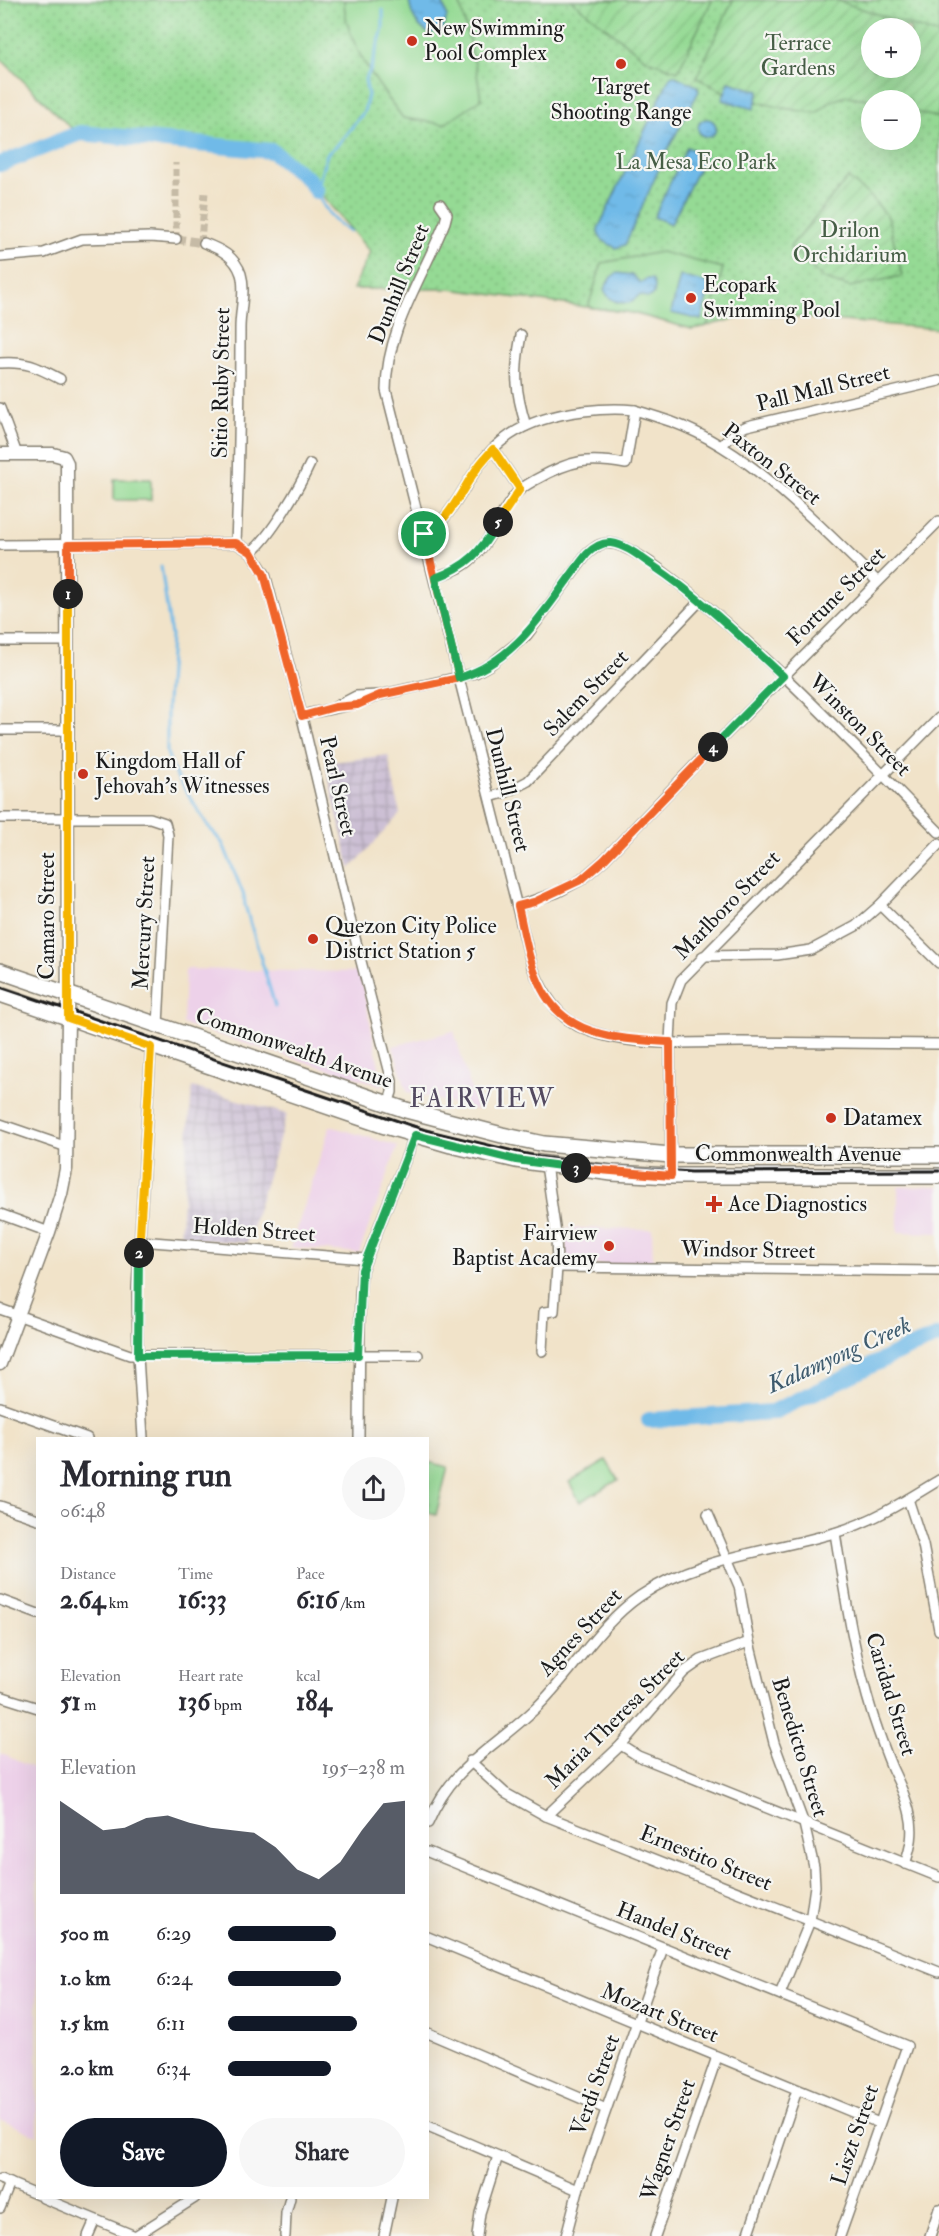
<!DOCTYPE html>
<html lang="en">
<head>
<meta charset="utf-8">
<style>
  :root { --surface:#fff; --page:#f7f7f7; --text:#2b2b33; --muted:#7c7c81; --accent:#111827 }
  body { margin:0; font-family:"IM FELL Double Pica",serif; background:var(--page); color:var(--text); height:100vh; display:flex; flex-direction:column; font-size:22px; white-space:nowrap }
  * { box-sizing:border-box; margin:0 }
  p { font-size:20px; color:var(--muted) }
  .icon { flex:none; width:33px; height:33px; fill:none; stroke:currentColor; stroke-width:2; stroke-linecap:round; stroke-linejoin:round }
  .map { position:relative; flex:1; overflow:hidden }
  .panel { position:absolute; left:36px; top:1437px; width:393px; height:762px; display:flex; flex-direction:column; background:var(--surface); border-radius:0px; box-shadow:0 6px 24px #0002 }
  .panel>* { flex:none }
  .buttons { position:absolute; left:861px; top:18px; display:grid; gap:12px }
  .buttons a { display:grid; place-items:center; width:60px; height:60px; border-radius:50%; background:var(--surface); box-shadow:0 6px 24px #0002; font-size:30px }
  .pin { position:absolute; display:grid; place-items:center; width:51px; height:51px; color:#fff; margin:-26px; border:3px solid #fff; border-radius:50%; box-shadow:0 2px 6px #0007 }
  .km { position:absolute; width:30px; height:30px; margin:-15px; border-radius:50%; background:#222; color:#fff; font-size:16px; line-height:30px; text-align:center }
  .round { display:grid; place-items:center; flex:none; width:63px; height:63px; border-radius:32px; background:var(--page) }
  .headline { display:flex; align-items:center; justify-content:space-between; height:102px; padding:0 24px }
  h1 { font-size:33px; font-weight:700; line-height:45px }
  .metrics { display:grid; grid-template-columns:repeat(3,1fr); gap:9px; height:102px; padding:6px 24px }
  .metrics div { display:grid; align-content:center }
  .metrics b { font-size:26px; font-weight:700 }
  .metrics small { font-size:16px; font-weight:400 }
  .metrics p { font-size:16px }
  .chart { height:168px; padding:12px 24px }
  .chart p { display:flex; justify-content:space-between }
  .chart svg { width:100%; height:108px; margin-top:6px; fill:var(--accent); opacity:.7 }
  .primary-button { display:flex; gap:12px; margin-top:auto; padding:12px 24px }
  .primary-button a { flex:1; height:69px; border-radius:36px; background:var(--accent); color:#fff; font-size:24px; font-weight:700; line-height:69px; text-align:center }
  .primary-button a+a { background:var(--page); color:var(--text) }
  ul { padding:0 24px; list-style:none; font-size:20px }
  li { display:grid; grid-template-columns:96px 72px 1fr; align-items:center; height:45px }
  li i { height:15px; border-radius:8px; background:var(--accent) }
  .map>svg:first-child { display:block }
  .built { fill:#edd1e9 }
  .industrial { fill:url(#industrial-grid) }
  .park { fill:url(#park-dots); stroke:#587b58; stroke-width:1.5; fill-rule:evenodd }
  .garden { fill:url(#garden-furrows); stroke:#587b58; stroke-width:1.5; fill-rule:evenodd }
  .pitch { fill:#95da94; stroke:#587b58; stroke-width:1.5 }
  .water { fill:url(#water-ripples); stroke:#466b82; stroke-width:1.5 }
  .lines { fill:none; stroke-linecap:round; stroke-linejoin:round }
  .stream { stroke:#70bae8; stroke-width:3 }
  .river { stroke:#70bae8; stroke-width:16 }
  .pedestrian-tunnel { stroke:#c6bba6; stroke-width:7; stroke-dasharray:7 3.5; stroke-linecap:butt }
  .minor-tunnel { stroke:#c6bba6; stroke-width:9; stroke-dasharray:9 4.5; stroke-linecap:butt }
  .minor-casing { stroke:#868072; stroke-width:12 }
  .tertiary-casing { stroke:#868072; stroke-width:15 }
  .primary-casing { stroke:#868072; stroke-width:18 }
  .minor { stroke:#fff; stroke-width:9 }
  .tertiary { stroke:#fff; stroke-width:12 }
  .primary { stroke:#fff; stroke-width:15 }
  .rail { stroke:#1c1c1c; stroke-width:3 }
  .split-1-casing { stroke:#fff; stroke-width:12 }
  .split-2-casing { stroke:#fff; stroke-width:12 }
  .split-3-casing { stroke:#fff; stroke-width:12 }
  .split-4-casing { stroke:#fff; stroke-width:12 }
  .split-5-casing { stroke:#fff; stroke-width:12 }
  .split-6-casing { stroke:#fff; stroke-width:12 }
  .split-1 { stroke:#f0652b; stroke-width:8 }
  .split-2 { stroke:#f5b400; stroke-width:8 }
  .split-3 { stroke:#22a559; stroke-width:8 }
  .split-4 { stroke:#f0652b; stroke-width:8 }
  .split-5 { stroke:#22a559; stroke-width:8 }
  .split-6 { stroke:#f5b400; stroke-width:8 }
  .poi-dot { fill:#c8321e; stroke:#f6f6f2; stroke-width:2 }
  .labels { text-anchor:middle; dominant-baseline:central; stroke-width:4.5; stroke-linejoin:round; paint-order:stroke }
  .poi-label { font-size:22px; fill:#1c1c1c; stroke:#f6f6f2; text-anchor:start }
  .park-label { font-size:22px; fill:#465e46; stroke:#f6f6f2 }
  .street-label { font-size:22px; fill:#1c1c1c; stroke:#f6f6f2 }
  .water-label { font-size:24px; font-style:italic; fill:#3e5b6e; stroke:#f6f6f2 }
  .quarter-label { font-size:26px; letter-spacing:1.5px; fill:#534a60; stroke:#f6f6f2 }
</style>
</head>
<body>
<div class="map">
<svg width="939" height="2236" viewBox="0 0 939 2236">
  <defs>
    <pattern id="industrial-grid" width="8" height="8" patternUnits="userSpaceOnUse" patternTransform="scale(1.5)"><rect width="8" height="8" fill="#ccbfd4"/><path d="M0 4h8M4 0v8" fill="none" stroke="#afa4b5"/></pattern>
    <pattern id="park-dots" width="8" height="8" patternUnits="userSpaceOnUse" patternTransform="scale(1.5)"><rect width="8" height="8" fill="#95da94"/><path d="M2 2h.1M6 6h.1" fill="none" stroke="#80ba7f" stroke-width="1.8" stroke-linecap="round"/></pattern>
    <pattern id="garden-furrows" width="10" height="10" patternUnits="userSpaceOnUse" patternTransform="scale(1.5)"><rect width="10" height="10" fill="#95da94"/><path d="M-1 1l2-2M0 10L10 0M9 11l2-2" fill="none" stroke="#80ba7f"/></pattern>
    <pattern id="water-ripples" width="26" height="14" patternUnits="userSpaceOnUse" patternTransform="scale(1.5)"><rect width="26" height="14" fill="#70bae8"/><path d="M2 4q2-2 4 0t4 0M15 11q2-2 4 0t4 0" fill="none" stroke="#609fc6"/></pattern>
  </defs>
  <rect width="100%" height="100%" fill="#f6f6f2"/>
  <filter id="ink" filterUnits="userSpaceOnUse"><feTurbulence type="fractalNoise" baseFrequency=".0167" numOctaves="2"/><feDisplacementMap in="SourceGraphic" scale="12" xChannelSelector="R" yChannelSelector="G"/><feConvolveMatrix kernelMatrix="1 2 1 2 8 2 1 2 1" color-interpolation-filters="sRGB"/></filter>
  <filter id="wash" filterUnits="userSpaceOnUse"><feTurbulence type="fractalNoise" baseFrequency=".008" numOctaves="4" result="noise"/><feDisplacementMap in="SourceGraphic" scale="24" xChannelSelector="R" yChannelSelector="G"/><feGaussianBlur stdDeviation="1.35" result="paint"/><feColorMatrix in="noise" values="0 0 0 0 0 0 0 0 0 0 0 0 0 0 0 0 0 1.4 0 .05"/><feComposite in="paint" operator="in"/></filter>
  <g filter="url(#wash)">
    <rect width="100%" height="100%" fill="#f1e3c9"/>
    <g class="built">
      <path d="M185,969l175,3 23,114 -200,-62z"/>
      <path d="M454,1031l23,79 -70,-18 -14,-46z"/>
      <path d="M330,1126l68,20 -39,107 -68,-6z"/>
      <path d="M939,1186v47l-41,-1v-45z"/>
      <path d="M566,1228l86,1 1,37 -87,-2z"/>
      <path d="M0,1753l37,17v366l-37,-17z"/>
    </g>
    <g class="industrial">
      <path d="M388,755l12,59 -50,55 -25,-106z"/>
      <path d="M192,1087l95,27 -40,129 -67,-5z"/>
    </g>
    <path class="park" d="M0,0h939v329l-181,-15 -66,15 -60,-16 -182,-24h-97l17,-37 -61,-72 -37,-29 -192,-18 -10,-6 -70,-69zM872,28h38v40h-38zM872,100h38v40h-38z"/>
    <g class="garden">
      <path d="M571,0h141l-34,71 -31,-11z"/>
      <path d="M733,0h103l103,35v83l-28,-7 -1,-11h-35l-29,-4 -14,5 -15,12c-30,-3 -59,-10 -88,-19 -11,-4 -21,-12 -33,-16zM872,28h38v40h-38z"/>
      <path d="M848,178l23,19 17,20 14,59 -52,11 -26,-8 -34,-32z"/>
    </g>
    <g class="pitch">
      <path d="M344,0h115l17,68 5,31 -37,25 -41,-6c-25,-33 -58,-75 -59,-118z"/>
      <path d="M661,252l62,16 -16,58 -15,3 -59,-16 -45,-6 14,-44z"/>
      <rect x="114" y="479" width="37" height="21"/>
      <path d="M606,1460l12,20 -38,22 -11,-20z"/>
      <path d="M428,1462l20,5 -12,48 -8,-2z"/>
    </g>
    <g class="water">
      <path d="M409,0h33l5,16 -4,13 -13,5c-14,-8 -19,-18 -21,-34z"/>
      <path d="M673,75l24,11 2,5 -32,60 -42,94 -9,3c-8,-5 -19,-8 -18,-19l72,-152z"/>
      <path d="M729,82l30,9 -5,18 -32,-9z"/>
      <circle cx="707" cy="128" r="9"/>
      <path d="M687,147l18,8 -34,69 -17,-7z"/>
      <path d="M617,273l16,2 7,8 6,-4h6l3,7 -1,8 -6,4 -8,-3 -11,8c-12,0 -20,-2 -25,-14l7,-12z"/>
      <path d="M680,276l31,8 -10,36 -30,-7z"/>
    </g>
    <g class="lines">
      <g class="stream">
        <path d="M350,231c-16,-7 -27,-25 -34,-40l11,-37 12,-11 25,-31 4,-17 -3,-16 5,-8 13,-43v-18"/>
        <path d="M161,566l10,70 -4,68v49l7,19 34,54 15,18 21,52 1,9 30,101"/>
      </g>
      <g class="river">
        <path d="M0,164l80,-31 192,18 37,29 7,11"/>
        <path d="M649,1420l124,-8 133,-63 33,-13"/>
      </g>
    </g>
  </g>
  <g filter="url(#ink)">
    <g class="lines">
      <g class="pedestrian-tunnel">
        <path d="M176,239v-76"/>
        <path d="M201,242l4,-50"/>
      </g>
      <path class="minor-tunnel" d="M176,239l28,4"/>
      <defs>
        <g id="minor">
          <path d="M440,204l7,10 -2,8c-22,55 -59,108 -59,168l146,576c9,23 23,49 46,60 47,23 113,16 163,16 66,1 132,1 198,2"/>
          <path d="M204,243c16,6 31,13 37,31 5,16 -1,37 -1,54 0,72 -1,143 -4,215"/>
          <path d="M0,257l44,-4 38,-14 68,-2 26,2"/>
          <path d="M521,335c-7,37 -6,55 5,91"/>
          <path d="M0,363c26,-2 37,4 60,16"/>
          <path d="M0,408l17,46"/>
          <path d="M722,445l16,-15 9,-4 192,-45"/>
          <path d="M493,449l27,40"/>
          <path d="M424,534c26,-13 38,-45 54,-67 8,-12 20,-24 32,-32 21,-14 49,-21 73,-24 17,-2 34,-3 51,-1 8,2 17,5 26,8 84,25 155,104 217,163"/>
          <path d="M0,545l236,-2 15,9 14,22 32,122 50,211 45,174v11l-4,12"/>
          <path d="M251,552c19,-14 49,-66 59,-88"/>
          <path d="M435,577c9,-3 21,-6 29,-12 25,-17 33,-48 51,-70 6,-8 15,-12 22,-16 34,-19 51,-22 89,-15l9,-54"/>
          <path d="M0,641h68"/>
          <path d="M335,707l21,-11 24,-1 79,-18 16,-4 16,-9 36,-29 60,-81c9,-8 16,-13 28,-10 22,6 55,33 73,47 88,71 171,160 251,241"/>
          <path d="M302,715c24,-6 50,-8 73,-18"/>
          <path d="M0,730h68"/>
          <path d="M490,797l17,-5 21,-11 172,-180"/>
          <path d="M0,818h150l15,5 3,12 -10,190"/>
          <path d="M880,905l59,58"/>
          <path d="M518,906l40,-14 23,-12 23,-20 93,-97 242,-242"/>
          <path d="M703,956l74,-1 34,-5 45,-24 24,-21 59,-61"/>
          <path d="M0,1124l67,23"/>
          <path d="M671,1176l-1,-134 2,-39 9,-23 258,-262"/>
          <path d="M0,1214l49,18"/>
          <path d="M140,1241l225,18"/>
          <path d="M557,1267l382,4"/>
          <path d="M0,1309l130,46h288"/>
          <path d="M542,1351l2,-39 10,-1 3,-44 -1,-33 -10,-69"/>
          <path d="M0,1407l87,31"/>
          <path d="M143,1438l-5,-82 -1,-68 14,-241"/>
          <path d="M359,1438l1,-142 2,-26 53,-135"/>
          <path d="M908,1499l15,46 16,85"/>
          <path d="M0,1506l38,13"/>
          <path d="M708,1514l31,72 10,56 25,101 30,81 10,43 1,19 -5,35 -30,73"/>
          <path d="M835,1533c10,62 19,123 38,183 6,18 12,35 19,52 7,15 15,30 18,47 4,17 1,32 -5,49"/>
          <path d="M0,1600l38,14"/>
          <path d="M0,1696l38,12"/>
          <path d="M621,1745l17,11 301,121"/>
          <path d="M470,1761l35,32 41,23 393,156"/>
          <path d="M546,1816l75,-71 63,-73 17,-12 48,-18"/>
          <path d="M428,1823c25,-59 64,-73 107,-114 37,-35 63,-84 105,-113 57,-39 129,-44 194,-63 38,-11 71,-32 105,-53"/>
          <path d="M428,1852l479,194 -67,190"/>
          <path d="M428,1937l451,186"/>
          <path d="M428,2033l178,76"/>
          <path d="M428,2126l150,64"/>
          <path d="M0,2179l38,16"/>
          <path d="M43,2198l92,38 60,-38"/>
          <path d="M0,2208l10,-25"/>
          <path d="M88,2236l7,-16"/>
          <path d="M285,2236l1,-23 4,-15"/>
          <path d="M384,2236l8,-38"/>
          <path d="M477,2236l3,-23 18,-57"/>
          <path d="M566,2236l12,-46 85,-242"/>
          <path d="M655,2236l62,-179"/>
          <path d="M748,2236l49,-146"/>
          <path d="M930,2236l9,-27"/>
        </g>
        <path id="tertiary" d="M0,454h53l11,3 3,6 1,555 -2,151 -5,25 -12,38 -49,132"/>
        <g id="primary">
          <path d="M0,971l406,139 96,25 42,9 127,11h268"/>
          <path d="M0,994l382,131 69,20 65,15 96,13 59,3h268"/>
        </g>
      </defs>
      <use href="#minor" class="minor-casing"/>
      <use href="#tertiary" class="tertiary-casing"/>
      <use href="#primary" class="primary-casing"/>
      <use href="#minor" class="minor"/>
      <use href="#tertiary" class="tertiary"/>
      <use href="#primary" class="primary"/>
      <path class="rail" d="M0,987l425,143 114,27 76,10 76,5 248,-1"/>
    </g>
  </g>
  <g class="lines" filter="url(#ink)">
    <defs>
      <path id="split-1" d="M68,594v-49l168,-2 15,9 13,22 38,142 33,-9 22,-2 23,-10 79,-17 -35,-144"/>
      <path id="split-2" d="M68,594v424l83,29 -12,206"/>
      <path id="split-3" d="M139,1253l-1,103 220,-1 4,-85 53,-135 101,25 60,8"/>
      <path id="split-4" d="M576,1168l95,8 -1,-134c-52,-3 -107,-4 -131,-59 -11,-24 -15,-51 -21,-77l16,-4 47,-22 23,-20 109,-113"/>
      <path id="split-5" d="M498,522c-17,30 -30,44 -63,56l24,100c63,-19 90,-77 128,-124 7,-7 14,-12 24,-11 15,2 29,14 41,22 48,32 89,72 131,111l-70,71"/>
      <path id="split-6" d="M424,534c26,-13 37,-44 54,-67 4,-6 10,-12 15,-18l27,40 -22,33"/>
    </defs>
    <use href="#split-1" class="split-1-casing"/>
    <use href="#split-2" class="split-2-casing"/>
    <use href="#split-3" class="split-3-casing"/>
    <use href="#split-4" class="split-4-casing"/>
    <use href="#split-5" class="split-5-casing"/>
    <use href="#split-6" class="split-6-casing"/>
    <use href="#split-1" class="split-1"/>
    <use href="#split-2" class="split-2"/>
    <use href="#split-3" class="split-3"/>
    <use href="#split-4" class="split-4"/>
    <use href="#split-5" class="split-5"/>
    <use href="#split-6" class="split-6"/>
  </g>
  <g class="poi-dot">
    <circle cx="412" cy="41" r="6"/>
    <circle cx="621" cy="64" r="6"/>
    <circle cx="691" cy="298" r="6"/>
    <circle cx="83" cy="774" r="6"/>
    <circle cx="313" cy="939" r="6"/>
    <circle cx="831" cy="1118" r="6"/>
    <path d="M711 1195h6v6h6v6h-6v6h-6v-6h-6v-6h6z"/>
    <circle cx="609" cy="1246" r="6"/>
  </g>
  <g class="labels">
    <g class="poi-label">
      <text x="424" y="28">New Swimming<tspan x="424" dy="25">Pool Complex</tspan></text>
      <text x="621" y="87" text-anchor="middle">Target<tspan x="621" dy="25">Shooting Range</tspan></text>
      <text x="703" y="285">Ecopark<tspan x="703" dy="25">Swimming Pool</tspan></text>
      <text x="95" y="761">Kingdom Hall of<tspan x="95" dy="25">Jehovah's Witnesses</tspan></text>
      <text x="325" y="926">Quezon City Police<tspan x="325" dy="25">District Station 5</tspan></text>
      <text x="843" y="1118">Datamex</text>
      <text x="728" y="1204">Ace Diagnostics</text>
      <text x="597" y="1233" text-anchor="end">Fairview<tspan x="597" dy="25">Baptist Academy</tspan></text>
    </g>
    <g class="park-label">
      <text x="798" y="43">Terrace<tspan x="798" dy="25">Gardens</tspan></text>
      <text x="696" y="162">La Mesa Eco Park</text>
      <text x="850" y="230">Drilon<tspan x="850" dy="25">Orchidarium</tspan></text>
    </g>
    <g class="street-label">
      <text transform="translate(399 284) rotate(-68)">Dunhill Street</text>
      <text transform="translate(221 383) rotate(-89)">Sitio Ruby Street</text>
      <text transform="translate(823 388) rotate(-14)">Pall Mall Street</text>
      <text transform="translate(772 464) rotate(38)">Paxton Street</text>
      <text transform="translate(836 596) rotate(-45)">Fortune Street</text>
      <text transform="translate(586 693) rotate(-46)">Salem Street</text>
      <text transform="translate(860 725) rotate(45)">Winston Street</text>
      <text transform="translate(338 786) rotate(77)">Pearl Street</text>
      <text transform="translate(508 790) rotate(76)">Dunhill Street</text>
      <text transform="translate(727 905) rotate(-46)">Marlboro Street</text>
      <text transform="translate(47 916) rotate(-90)">Camaro Street</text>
      <text transform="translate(144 923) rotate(-87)">Mercury Street</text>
      <text transform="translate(294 1048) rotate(19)">Commonwealth Avenue</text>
      <text x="798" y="1154">Commonwealth Avenue</text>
      <text transform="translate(254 1230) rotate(4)">Holden Street</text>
      <text transform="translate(748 1250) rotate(1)">Windsor Street</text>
      <text transform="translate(580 1632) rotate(-47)">Agnes Street</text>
      <text transform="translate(891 1694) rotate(73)">Caridad Street</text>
      <text transform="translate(615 1719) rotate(-45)">Maria Theresa Street</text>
      <text transform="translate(800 1747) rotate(73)">Benedicto Street</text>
      <text transform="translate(706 1858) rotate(22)">Ernestito Street</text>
      <text transform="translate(674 1931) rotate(22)">Handel Street</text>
      <text transform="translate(660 2013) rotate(22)">Mozart Street</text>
      <text transform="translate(595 2085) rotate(-70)">Verdi Street</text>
      <text transform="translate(855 2135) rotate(-71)">Liszt Street</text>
      <text transform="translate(668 2140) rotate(-71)">Wagner Street</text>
    </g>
    <g class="water-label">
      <text transform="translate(839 1355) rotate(-24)">Kalamyong Creek</text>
    </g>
    <g class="quarter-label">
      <text x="482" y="1099">FAIRVIEW</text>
    </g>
  </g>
</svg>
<div class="buttons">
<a>+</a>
<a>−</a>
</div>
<div class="pin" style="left:424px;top:534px;background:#1e9e55"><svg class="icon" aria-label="arrive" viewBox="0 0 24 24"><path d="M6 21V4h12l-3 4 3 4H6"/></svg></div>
<b class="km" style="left:68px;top:594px">1</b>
<b class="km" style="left:139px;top:1253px">2</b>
<b class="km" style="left:576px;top:1168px">3</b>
<b class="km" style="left:713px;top:747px">4</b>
<b class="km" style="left:498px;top:522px">5</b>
<section class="panel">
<div class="headline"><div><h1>Morning run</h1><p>06:48</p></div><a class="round"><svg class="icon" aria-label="share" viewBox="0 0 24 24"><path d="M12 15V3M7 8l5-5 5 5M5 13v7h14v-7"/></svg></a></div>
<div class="metrics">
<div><p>Distance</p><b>2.64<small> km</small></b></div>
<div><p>Time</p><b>16:33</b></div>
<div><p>Pace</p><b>6:16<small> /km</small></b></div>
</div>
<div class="metrics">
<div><p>Elevation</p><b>51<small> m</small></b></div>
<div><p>Heart rate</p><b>136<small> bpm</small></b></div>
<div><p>kcal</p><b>184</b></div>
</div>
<div class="chart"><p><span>Elevation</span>195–238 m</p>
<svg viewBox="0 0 160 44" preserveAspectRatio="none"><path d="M0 44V6L10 12L20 18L30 17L40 13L50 12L60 15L70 17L80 18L90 19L100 25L110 34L120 38L130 31L140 18L150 7L160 6V44z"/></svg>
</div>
<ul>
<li><b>500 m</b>6:29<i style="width:61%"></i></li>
<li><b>1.0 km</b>6:24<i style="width:64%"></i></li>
<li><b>1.5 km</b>6:11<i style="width:73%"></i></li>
<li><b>2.0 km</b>6:34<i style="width:58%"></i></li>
</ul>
<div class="primary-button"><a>Save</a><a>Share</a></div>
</section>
</div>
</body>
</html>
